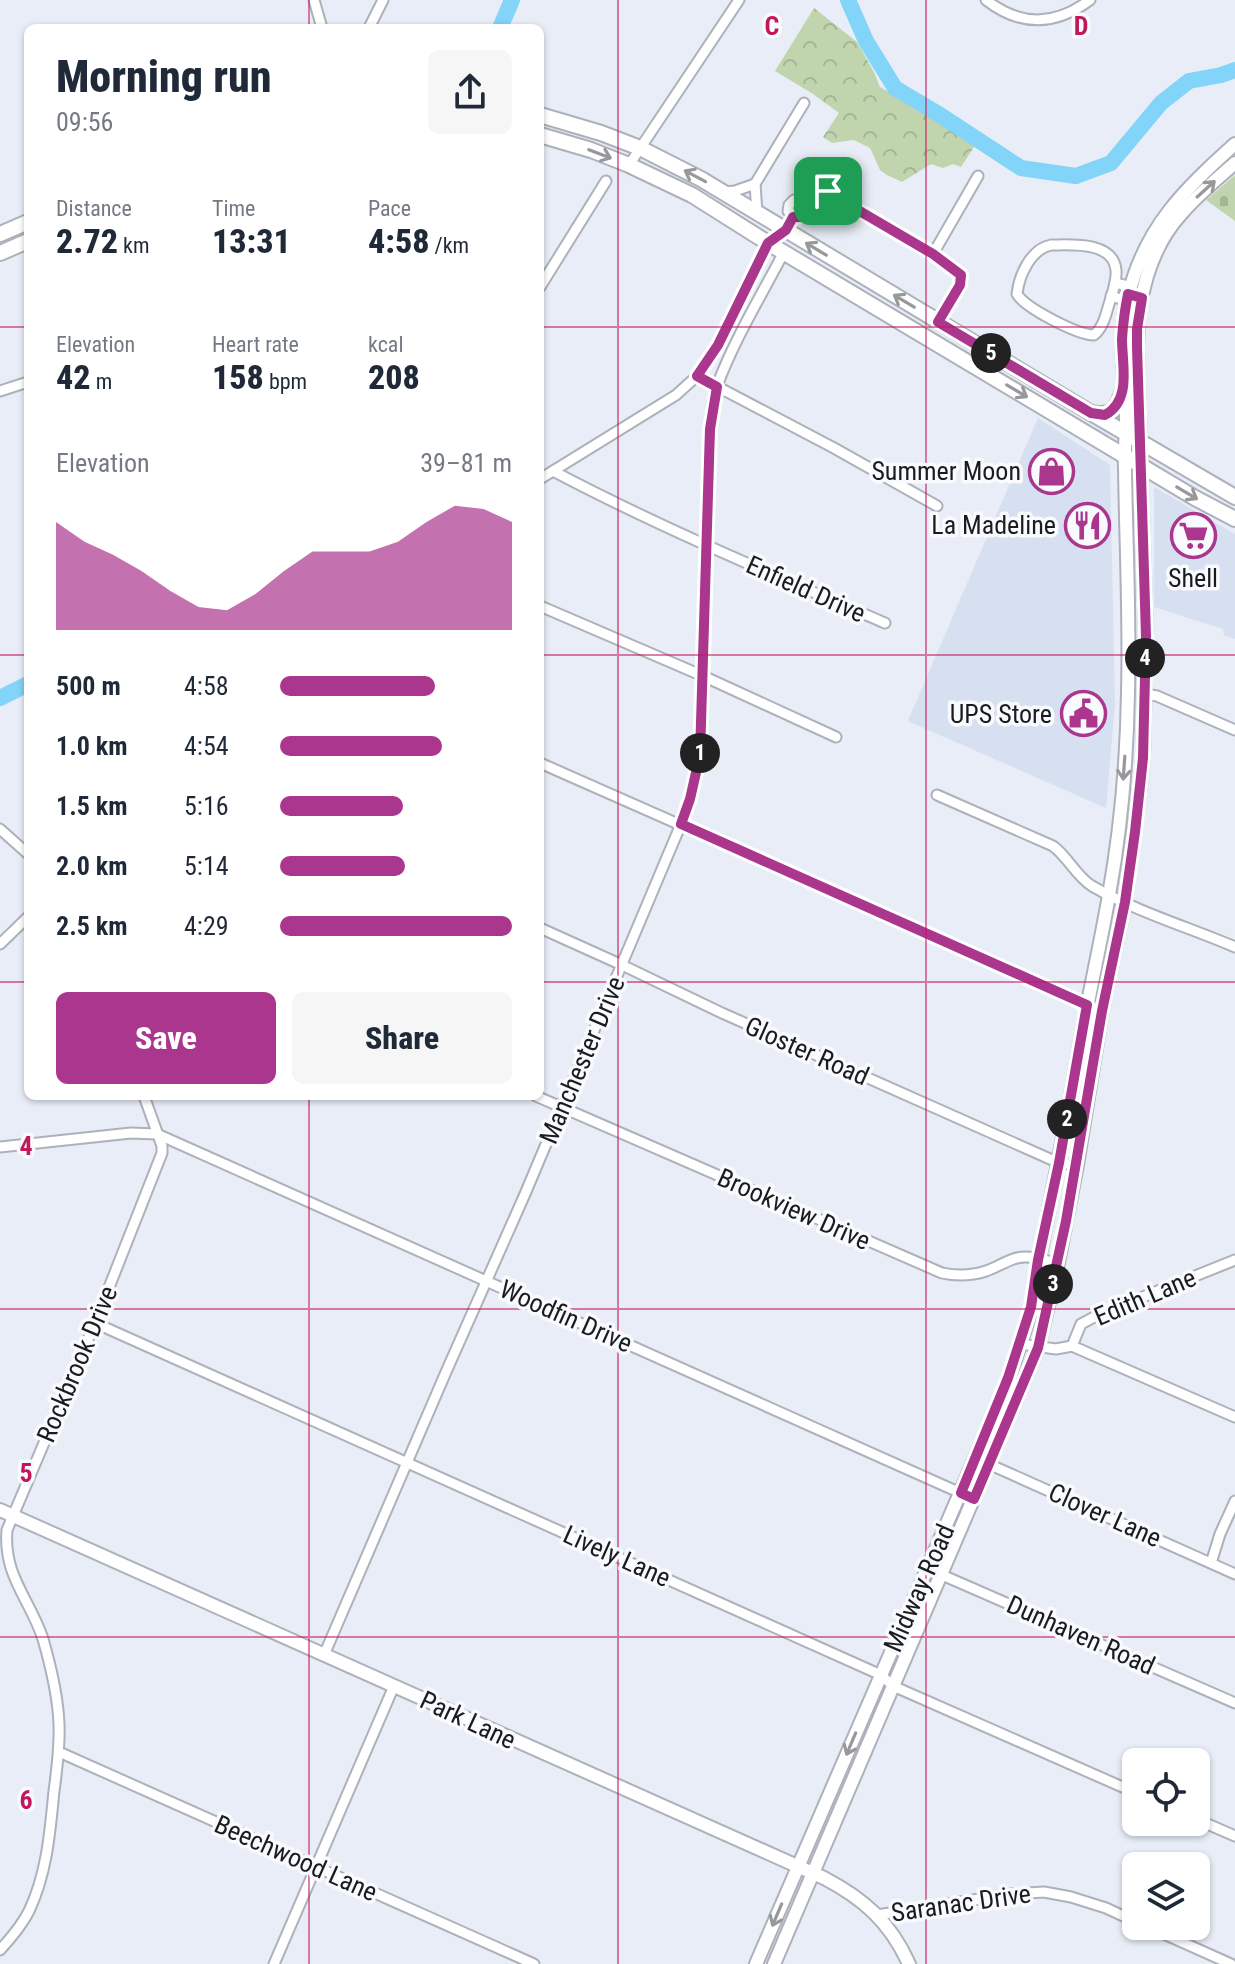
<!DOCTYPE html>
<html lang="en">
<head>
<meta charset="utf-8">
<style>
  :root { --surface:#fff; --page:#f6f6f7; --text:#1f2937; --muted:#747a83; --accent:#ab368e }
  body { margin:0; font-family:"Roboto Condensed",sans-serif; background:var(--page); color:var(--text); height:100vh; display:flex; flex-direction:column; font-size:30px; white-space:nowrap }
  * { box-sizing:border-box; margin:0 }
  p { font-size:26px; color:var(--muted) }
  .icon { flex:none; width:44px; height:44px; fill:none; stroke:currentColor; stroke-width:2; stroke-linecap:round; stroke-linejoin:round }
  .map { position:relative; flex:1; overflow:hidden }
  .details { position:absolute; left:24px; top:24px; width:520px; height:1076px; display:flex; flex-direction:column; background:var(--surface); border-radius:12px; box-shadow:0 2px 6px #0004 }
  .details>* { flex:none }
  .tools { position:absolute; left:1122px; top:1748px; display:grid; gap:16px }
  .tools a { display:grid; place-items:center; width:88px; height:88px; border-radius:12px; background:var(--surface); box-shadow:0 2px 6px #0004; font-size:40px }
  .pin { position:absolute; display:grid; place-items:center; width:68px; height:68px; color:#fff; margin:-34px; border-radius:16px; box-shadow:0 4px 12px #0006 }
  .km { position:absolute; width:40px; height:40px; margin:-20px; border-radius:50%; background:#222; color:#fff; font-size:22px; line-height:40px; text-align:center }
  .round { display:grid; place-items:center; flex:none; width:84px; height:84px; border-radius:12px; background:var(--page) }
  .summary { display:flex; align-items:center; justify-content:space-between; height:136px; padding:0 32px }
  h1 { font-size:44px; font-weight:800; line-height:60px }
  .stats { display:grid; grid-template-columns:repeat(3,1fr); gap:12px; height:136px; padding:8px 32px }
  .stats div { display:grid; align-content:center }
  .stats b { font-size:34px; font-weight:800 }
  .stats small { font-size:22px; font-weight:400 }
  .stats p { font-size:22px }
  .chart { height:224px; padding:16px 32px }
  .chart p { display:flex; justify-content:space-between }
  .chart svg { width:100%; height:144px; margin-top:8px; fill:var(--accent); opacity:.7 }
  .primary-button { display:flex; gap:16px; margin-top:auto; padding:16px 32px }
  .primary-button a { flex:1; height:92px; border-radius:12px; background:var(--accent); color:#fff; font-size:32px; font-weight:800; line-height:92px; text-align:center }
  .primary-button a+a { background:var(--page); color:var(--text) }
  ul { padding:0 32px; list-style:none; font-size:26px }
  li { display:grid; grid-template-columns:128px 96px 1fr; align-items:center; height:60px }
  li i { height:20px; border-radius:10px; background:var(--accent) }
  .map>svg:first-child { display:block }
  .built { fill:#d7e0f0 }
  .cemetery { fill:url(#cemetery-stones) }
  .park { fill:url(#park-crowns) }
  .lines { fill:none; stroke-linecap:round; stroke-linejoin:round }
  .river { stroke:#82d4f8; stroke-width:16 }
  .street-casing { stroke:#acb1ba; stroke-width:13 }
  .secondary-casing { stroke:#acb1ba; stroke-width:16 }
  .primary-casing { stroke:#acb1ba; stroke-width:18 }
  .street { stroke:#fff; stroke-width:9 }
  .secondary { stroke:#fff; stroke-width:12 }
  .primary { stroke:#fff; stroke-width:14 }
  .oneway { stroke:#98989a }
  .route-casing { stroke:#fff; stroke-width:16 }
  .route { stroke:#ab368e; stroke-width:10 }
  .grid { fill:none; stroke:#c2185b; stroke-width:2; stroke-opacity:0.55 }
  .labels { text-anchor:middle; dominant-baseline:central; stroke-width:7; stroke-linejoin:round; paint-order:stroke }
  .poi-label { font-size:26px; fill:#191b1e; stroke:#f8fafe; text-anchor:end }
  .street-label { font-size:26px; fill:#191b1e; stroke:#f8fafe }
  .grid-label { font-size:26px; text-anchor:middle; font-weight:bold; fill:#c2185b; stroke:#f8fafe; stroke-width:7; stroke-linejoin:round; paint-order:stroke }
</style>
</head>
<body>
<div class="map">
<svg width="1235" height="1964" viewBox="0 0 1235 1964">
  <defs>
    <pattern id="cemetery-stones" width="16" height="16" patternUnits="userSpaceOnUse" patternTransform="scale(2)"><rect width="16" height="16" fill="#c0d5ad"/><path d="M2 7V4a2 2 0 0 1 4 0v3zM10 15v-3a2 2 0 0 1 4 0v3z" fill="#a4b694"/></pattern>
    <pattern id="park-crowns" width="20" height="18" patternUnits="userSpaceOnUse" patternTransform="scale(2)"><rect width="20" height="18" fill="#c0d5ad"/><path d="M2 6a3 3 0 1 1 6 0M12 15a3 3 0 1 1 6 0" fill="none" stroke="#a4b694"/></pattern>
  </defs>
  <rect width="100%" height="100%" fill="#e8edf7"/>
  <g class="built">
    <path d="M1038,418l72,47 5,239 -9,104 -198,-87z"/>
    <path d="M1154,487l81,47v105l-11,-4 -1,-6 -69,-22z"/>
  </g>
  <path class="cemetery" d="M1235,175v46l-29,-21z"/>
  <path class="park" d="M814,8l43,34 17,30 6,15 64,36 32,21 -15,23 -8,-3 -10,4 -12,-4 -29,18 -15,-7 -7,-5 -10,-22 -16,-8 -22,3 -9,-6 16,-24 -26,-19 -38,-23z"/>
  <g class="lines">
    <g class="river">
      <path d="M848,0l18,41 29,47 42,25 84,55 55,8 35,-13 50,-60 28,-22 32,-6 14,-5"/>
      <path d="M500,28l12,-28"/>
      <path d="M0,698l28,-14"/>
    </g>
    <defs>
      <g id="street">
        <path d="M314,0l8,28"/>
        <path d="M986,0c35,27 69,26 104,0"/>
        <path d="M369,28l14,-28"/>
        <path d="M629,165l110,-165"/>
        <path d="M723,192l12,-1 20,-7"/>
        <path d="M802,202l5,-8 15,-5 132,79 7,7 -1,10 -22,37"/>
        <path d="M757,213l-2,-29 49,-81"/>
        <path d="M786,230l7,-13 8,-1c6,-4 6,-10 1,-14l-8,-2 -5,5 -1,6 5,6"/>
        <path d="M1051,245c21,0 62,-4 65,25 1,10 -3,21 -6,31 -4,12 -6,26 -16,34 -16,0 -69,-27 -77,-41 2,-19 14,-45 34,-49z"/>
        <path d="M933,254l45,-78"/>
        <path d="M540,287l66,-106"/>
        <path d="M1111,296l10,3 7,-5 -4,-9 -9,-2"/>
        <path d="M697,376l21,-31 50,-102"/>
        <path d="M0,391l28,-9"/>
        <path d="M553,471c108,57 221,104 332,152"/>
        <path d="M540,479l136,-84 21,-19 137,72 103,58"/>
        <path d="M540,606l163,70 133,61"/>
        <path d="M1145,694l12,2 78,34"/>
        <path d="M540,763l562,248"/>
        <path d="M937,795l116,51c15,11 23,30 39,40 45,26 96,41 143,61"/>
        <path d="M0,829l28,25"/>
        <path d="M540,928l82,37 100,48 337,150 18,2"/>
        <path d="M0,944l28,-27"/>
        <path d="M536,1096l406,177c14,3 29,3 44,-2 13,-4 26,-15 41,-14 10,0 21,5 31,6"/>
        <path d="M0,1147l131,-14 26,1 817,365"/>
        <path d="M95,1323l786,352 12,11 243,107"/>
        <path d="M1020,1344l36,5 16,-3"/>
        <path d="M1072,1346l9,-22 17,-9 137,-55"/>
        <path d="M1072,1346l163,71"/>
        <path d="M975,1458l260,116"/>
        <path d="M1211,1563l9,-29 15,-33"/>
        <path d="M926,1568l309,135"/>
        <path d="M324,1655l122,-283 79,-178 156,-370 9,-25 10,-44 10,-326c1,-14 2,-29 7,-43 17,-46 44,-90 67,-134"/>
        <path d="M59,1752l475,212"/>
        <path d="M1196,1819l39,17"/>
        <path d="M877,1915l134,-21 33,-2 27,5 35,11 30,14"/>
        <path d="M1146,1926l85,38"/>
        <path d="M0,1950c11,-12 22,-25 29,-39 18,-38 21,-79 25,-120 3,-22 6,-45 5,-67 -1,-29 -8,-57 -16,-85 -13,-40 -40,-63 -36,-109l88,-207 67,-170v-7l-18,-50"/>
        <path d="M274,1964l120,-278"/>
      </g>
      <g id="secondary">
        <path d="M0,1510l824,368c40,21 66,44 85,86"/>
        <path d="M756,1964l243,-561c12,-31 23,-62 32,-94 5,-21 6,-43 11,-65 13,-64 26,-129 37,-194 9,-52 21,-103 30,-155 12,-67 18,-136 19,-203 2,-75 -2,-149 -3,-224 -1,-15 1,-31 1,-46 0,-42 -9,-83 2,-125 17,-70 56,-107 107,-153"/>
        <path d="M774,1964l264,-616 20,-85 19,-98 25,-154 23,-109 14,-107 4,-37 3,-122 -9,-289c0,-47 12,-98 44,-133 16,-19 36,-35 54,-51"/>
      </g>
      <g id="primary">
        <path d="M540,115l61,18 39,15 61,31 390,234 144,84"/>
        <path d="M540,135l51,15 38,15 63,30 76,48 427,255 40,21"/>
        <path d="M0,234l28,-12"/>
        <path d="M0,253l28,-12"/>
        <path d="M1091,413c23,4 26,-5 33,-24"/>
      </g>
    </defs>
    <use href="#street" class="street-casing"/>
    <use href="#secondary" class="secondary-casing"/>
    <use href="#primary" class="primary-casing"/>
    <use href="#street" class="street"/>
    <use href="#secondary" class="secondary"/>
    <use href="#primary" class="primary"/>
  </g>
  <defs><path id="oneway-shaft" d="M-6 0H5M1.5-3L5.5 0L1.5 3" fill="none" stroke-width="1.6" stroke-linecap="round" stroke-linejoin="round" transform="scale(2)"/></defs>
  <g class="oneway">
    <use href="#oneway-shaft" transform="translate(600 154) rotate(21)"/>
    <use href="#oneway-shaft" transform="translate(695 176) rotate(-152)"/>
    <use href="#oneway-shaft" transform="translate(1206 189) rotate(-42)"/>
    <use href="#oneway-shaft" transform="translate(816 249) rotate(-149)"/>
    <use href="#oneway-shaft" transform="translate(904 301) rotate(-149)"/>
    <use href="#oneway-shaft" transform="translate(1017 391) rotate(31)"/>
    <use href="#oneway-shaft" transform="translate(1187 493) rotate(31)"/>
    <use href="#oneway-shaft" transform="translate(1124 768) rotate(94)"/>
    <use href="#oneway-shaft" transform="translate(851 1744) rotate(113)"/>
    <use href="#oneway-shaft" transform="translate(777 1915) rotate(113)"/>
  </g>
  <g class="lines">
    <defs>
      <path id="route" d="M822,189l111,65 28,21 -1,10 -22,37 153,91 14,2c27,-15 17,-50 17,-76 1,-16 3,-30 6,-45l14,4 -5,31v18l9,289 -3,122 -8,74 -10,70 -23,109 -36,210 -28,127 -64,151 -13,-6 47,-115 23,-71 7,-47 21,-97 28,-158 -406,-181 9,-25 10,-44 10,-326 7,-42 -20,-11 21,-31 50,-102 18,-13 7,-13h6l5,-3 1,-8 -3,-4 5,-8z"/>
    </defs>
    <use href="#route" class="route-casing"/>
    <use href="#route" class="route"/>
  </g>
  <path class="grid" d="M309,0v28M618,0v1964M926,0v1964M0,327h28M540,327h695M0,655h28M540,655h695M0,982h28M540,982h695M309,1096v868M0,1309h1235M0,1637h1235"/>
  <defs>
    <symbol id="shop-ring" viewBox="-11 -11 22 22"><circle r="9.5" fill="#f8fafe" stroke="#ab368e" stroke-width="1.5"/><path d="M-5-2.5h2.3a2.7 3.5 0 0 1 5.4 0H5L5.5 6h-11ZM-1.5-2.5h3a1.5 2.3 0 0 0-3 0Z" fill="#ab368e"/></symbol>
    <symbol id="restaurant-ring" viewBox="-11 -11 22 22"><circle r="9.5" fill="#f8fafe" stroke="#ab368e" stroke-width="1.5"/><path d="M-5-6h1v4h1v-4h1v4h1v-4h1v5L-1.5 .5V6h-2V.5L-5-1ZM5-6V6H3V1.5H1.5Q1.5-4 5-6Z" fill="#ab368e"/></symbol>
    <symbol id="supermarket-ring" viewBox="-11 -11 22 22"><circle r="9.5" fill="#f8fafe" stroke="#ab368e" stroke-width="1.5"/><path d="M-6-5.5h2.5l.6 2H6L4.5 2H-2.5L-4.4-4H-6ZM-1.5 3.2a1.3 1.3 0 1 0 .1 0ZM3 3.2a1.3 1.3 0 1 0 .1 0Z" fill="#ab368e"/></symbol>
    <symbol id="civic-ring" viewBox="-11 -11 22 22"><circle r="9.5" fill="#f8fafe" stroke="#ab368e" stroke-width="1.5"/><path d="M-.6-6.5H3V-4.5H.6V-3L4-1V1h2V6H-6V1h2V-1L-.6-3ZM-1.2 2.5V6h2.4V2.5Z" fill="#ab368e"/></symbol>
  </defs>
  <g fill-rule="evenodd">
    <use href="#shop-ring" x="1026" y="446" width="51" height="51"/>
    <use href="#restaurant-ring" x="1062" y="500" width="51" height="51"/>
    <use href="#supermarket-ring" x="1168" y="510" width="51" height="51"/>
    <use href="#civic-ring" x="1058" y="688" width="51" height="51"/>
  </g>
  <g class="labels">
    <g class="poi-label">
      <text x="1021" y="471">Summer Moon</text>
      <text x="1056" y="525">La Madeline</text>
      <text x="1193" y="578" text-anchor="middle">Shell</text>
      <text x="1052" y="714">UPS Store</text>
    </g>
    <g class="street-label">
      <text transform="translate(806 589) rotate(24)">Enfield Drive</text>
      <text transform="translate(807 1051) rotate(24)">Gloster Road</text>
      <text transform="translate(582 1060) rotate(-67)">Manchester Drive</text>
      <text transform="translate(794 1209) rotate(24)">Brookview Drive</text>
      <text transform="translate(1145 1297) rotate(-23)">Edith Lane</text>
      <text transform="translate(566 1316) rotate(24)">Woodfin Drive</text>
      <text transform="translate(77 1364) rotate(-67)">Rockbrook Drive</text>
      <text transform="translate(1105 1515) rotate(24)">Clover Lane</text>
      <text transform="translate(617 1556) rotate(24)">Lively Lane</text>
      <text transform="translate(919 1588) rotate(-66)">Midway Road</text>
      <text transform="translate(1081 1635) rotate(24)">Dunhaven Road</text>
      <text transform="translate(468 1720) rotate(25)">Park Lane</text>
      <text transform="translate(296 1858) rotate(24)">Beechwood Lane</text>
      <text transform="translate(961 1903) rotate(-8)">Saranac Drive</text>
    </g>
  </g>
  <g class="grid-label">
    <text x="772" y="35">C</text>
    <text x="1081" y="35">D</text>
    <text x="26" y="1155">4</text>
    <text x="26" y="1482">5</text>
    <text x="26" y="1809">6</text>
  </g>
</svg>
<div class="tools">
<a><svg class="icon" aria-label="locate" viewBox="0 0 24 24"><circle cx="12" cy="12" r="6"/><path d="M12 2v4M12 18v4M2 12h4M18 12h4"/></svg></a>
<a><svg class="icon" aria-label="layers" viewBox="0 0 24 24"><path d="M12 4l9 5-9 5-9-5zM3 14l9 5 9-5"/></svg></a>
</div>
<div class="pin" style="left:828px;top:191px;background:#1e9e55"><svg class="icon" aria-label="arrive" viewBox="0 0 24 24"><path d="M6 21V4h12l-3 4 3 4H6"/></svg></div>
<b class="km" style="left:700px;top:753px">1</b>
<b class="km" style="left:1067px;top:1119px">2</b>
<b class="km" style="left:1053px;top:1284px">3</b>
<b class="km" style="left:1145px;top:658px">4</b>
<b class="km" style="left:991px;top:353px">5</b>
<section class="details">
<div class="summary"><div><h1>Morning run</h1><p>09:56</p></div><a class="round"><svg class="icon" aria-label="share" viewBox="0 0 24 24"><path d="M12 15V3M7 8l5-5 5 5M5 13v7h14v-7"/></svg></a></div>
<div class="stats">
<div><p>Distance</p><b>2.72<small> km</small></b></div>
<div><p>Time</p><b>13:31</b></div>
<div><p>Pace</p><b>4:58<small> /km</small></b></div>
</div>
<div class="stats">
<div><p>Elevation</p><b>42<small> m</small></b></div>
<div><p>Heart rate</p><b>158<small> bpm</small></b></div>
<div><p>kcal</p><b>208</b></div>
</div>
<div class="chart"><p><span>Elevation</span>39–81 m</p>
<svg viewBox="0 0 160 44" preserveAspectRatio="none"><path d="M0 44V11L10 17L20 21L30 26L40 32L50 37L60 38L70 33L80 26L90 20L100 20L110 20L120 17L130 11L140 6L150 7L160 11V44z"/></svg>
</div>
<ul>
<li><b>500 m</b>4:58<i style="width:67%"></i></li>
<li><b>1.0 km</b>4:54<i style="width:70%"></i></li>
<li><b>1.5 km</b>5:16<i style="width:53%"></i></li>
<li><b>2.0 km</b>5:14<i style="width:54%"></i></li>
<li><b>2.5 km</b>4:29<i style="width:100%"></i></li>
</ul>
<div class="primary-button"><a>Save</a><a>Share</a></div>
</section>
</div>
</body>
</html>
